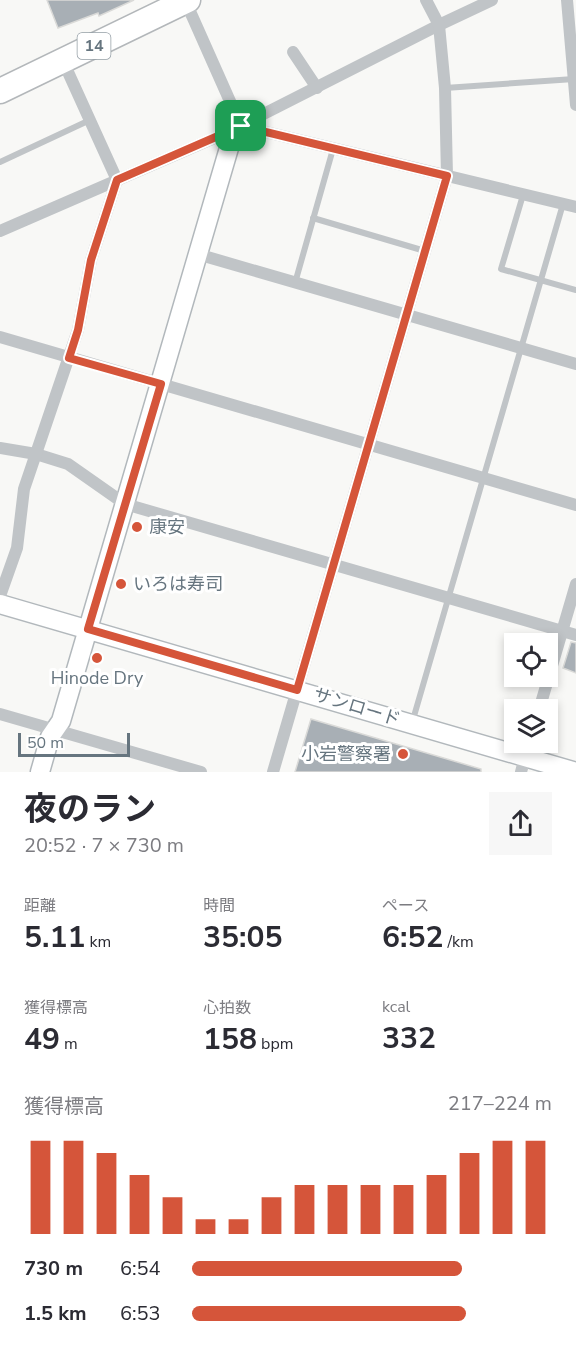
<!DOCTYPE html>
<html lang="ja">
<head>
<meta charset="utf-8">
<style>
  :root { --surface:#fff; --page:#f7f7f7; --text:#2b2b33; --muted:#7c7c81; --accent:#d5553a }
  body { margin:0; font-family:"Nunito Sans","Noto Sans JP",sans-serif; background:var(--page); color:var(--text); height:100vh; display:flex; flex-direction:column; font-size:22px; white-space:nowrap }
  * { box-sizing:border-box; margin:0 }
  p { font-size:20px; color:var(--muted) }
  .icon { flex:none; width:33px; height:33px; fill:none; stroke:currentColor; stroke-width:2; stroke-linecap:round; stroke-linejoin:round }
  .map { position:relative; height:772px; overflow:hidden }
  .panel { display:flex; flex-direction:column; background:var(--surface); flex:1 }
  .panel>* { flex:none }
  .fabs { position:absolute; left:504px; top:633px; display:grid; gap:12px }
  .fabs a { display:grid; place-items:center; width:54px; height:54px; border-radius:0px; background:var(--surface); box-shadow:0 3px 9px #0003; font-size:30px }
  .scale { position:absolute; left:18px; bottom:15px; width:112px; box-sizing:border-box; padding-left:6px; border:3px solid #66757f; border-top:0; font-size:16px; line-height:21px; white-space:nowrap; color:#66757f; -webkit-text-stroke:4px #fff; paint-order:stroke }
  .pin { position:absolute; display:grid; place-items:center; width:51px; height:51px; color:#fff; margin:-26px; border-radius:12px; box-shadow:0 3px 9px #0006 }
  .round { display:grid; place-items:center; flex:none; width:63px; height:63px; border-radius:0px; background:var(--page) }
  .overview { display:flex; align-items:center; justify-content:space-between; height:102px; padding:0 24px }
  h1 { font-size:33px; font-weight:700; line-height:45px }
  .figures { display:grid; grid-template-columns:repeat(3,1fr); gap:9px; height:102px; padding:6px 24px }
  .figures div { display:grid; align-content:center }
  .figures b { font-size:30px; font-weight:700 }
  .figures small { font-size:16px; font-weight:400 }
  .figures p { font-size:16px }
  .chart { height:168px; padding:12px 24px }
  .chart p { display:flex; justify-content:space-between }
  .chart svg { width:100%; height:108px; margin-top:6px; stroke:var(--accent); stroke-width:6 }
  ul { padding:0 24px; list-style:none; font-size:20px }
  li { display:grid; grid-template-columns:96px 72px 1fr; align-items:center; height:45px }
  li i { height:15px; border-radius:8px; background:var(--accent) }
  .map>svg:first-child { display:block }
  .building { fill:#a8afb5; stroke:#dadad8; stroke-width:1.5 }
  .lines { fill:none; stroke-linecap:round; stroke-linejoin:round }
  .secondary-casing { stroke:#b2b8bc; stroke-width:21 }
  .highway-casing { stroke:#b3b7ba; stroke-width:27 }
  .lane { stroke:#c0c4c7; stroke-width:6 }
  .street { stroke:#c0c4c7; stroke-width:12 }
  .secondary { stroke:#fff; stroke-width:18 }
  .highway { stroke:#fff; stroke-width:24 }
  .route-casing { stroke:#fff; stroke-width:12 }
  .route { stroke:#d5553a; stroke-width:8 }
  .poi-dot { fill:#d5553a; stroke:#fff; stroke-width:2 }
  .labels { text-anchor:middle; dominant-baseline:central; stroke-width:6; stroke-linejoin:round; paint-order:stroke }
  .shield { fill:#fff; stroke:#949ea5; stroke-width:1.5 }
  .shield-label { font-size:16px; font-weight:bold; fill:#66757f }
  .poi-label { font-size:18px; fill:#66757f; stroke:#fff; text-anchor:start }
  .street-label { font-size:18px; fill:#66757f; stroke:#fff }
</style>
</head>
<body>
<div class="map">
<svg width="576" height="772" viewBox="0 0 576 772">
  <rect width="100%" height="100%" fill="#f8f8f6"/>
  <g class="building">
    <path d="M47,0h87l-35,16 -1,-3 -40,15z"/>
    <path d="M571,642l5,1v30l-13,-5z"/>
    <path d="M311,719l170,50v3h-186z"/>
  </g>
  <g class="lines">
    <defs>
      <g id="secondary">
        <path d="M0,604l576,168"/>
        <path d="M40,772l10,-35 11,-16 168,-573 1,-11"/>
      </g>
      <path id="highway" d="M0,91l188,-91"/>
    </defs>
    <use href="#secondary" class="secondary-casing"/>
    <use href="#highway" class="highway-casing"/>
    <g class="lane">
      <path d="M445,88l129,-9"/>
      <path d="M0,162l90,-42"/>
      <path d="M523,195l-22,74 75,21"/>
      <path d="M313,218l112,33"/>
      <path d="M295,283l38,-134"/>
      <path d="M412,723l151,-519"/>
    </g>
    <g class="street">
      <path d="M185,0l56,126 335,81"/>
      <path d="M567,0l9,105"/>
      <path d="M293,52l24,36"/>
      <path d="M238,127l201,-102 53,-25"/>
      <path d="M0,231l228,-99"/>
      <path d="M197,254l379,110"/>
      <path d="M0,337l576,168"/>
      <path d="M0,448l36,6 32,10 57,40 451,131"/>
      <path d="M0,596l17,-48 7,-59 54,-159 13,-70 26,-80 -54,-119"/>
      <path d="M539,710l37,-126"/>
      <path d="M0,714l201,58"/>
      <path d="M273,772l174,-596 -2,-88 -6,-63 -13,-25"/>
      <path d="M521,772l8,-30"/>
    </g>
    <use href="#secondary" class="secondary"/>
    <use href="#highway" class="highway"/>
  </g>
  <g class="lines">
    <defs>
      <path id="route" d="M241,126l206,50 -150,514 -209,-61 73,-245 -92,-26 9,-28 13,-70 26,-80z"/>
    </defs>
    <use href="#route" class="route-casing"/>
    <use href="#route" class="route"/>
  </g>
  <g class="poi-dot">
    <circle cx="137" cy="527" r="6"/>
    <circle cx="121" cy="584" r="6"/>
    <circle cx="97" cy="658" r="6"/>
    <circle cx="403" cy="754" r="6"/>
  </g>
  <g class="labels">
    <rect class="shield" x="77.5" y="33" width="33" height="26" rx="4.5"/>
    <g class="shield-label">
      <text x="94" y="46">14</text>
    </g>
    <g class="poi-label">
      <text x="149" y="527">康安</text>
      <text x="133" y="584">いろは寿司</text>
      <text x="97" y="678" text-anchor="middle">Hinode Dry</text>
      <text x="391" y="754" text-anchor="end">小岩警察署</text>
    </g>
    <g class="street-label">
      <text transform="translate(357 707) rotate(17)">サンロード</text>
    </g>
  </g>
</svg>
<div class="fabs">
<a><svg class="icon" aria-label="locate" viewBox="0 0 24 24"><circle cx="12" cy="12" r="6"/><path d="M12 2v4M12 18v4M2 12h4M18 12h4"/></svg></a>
<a><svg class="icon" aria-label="layers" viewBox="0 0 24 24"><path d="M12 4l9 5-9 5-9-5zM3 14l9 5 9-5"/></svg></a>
</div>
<div class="scale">50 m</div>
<div class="pin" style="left:241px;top:126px;background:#1e9e55"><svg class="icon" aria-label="arrive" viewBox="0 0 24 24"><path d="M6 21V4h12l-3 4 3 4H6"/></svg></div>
</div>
<section class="panel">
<div class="overview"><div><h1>夜のラン</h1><p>20:52 · 7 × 730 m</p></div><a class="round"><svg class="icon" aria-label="share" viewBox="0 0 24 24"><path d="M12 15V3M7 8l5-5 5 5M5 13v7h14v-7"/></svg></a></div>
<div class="figures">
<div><p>距離</p><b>5.11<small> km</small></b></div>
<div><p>時間</p><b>35:05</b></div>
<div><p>ペース</p><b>6:52<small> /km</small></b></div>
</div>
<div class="figures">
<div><p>獲得標高</p><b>49<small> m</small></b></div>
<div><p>心拍数</p><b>158<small> bpm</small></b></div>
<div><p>kcal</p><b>332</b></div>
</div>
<div class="chart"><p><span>獲得標高</span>217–224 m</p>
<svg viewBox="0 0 160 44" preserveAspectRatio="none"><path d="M5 44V6M15 44V6M25 44V11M35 44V20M45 44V29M55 44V38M65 44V38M75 44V29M85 44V24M95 44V24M105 44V24M115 44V24M125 44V20M135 44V11M145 44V6M155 44V6"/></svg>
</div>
<ul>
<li><b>730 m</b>6:54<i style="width:75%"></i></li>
<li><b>1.5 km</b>6:53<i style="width:76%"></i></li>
</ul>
</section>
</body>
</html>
